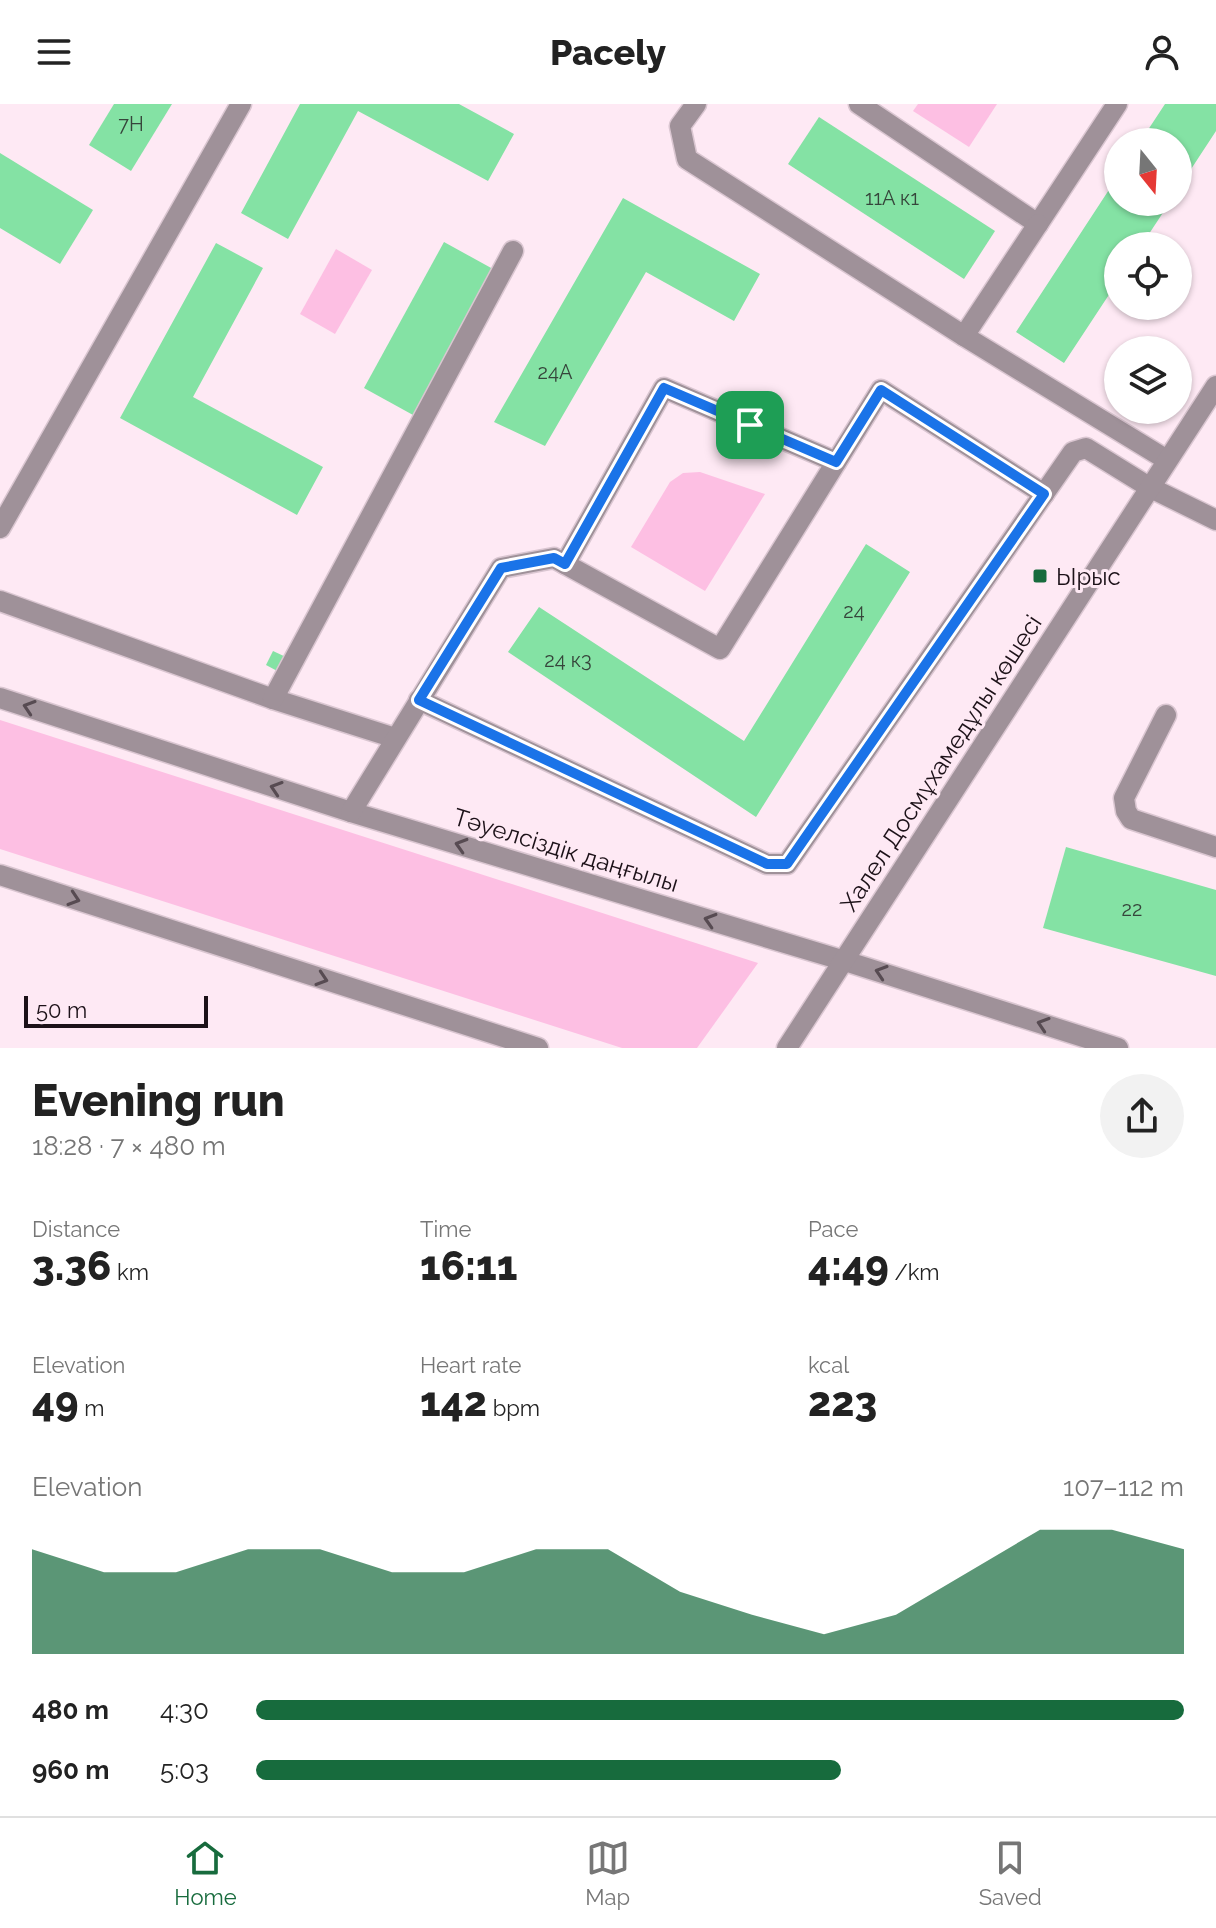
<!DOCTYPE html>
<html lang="en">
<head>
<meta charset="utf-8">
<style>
  :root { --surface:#fff; --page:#f2f2f2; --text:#222; --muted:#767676; --line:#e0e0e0; --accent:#176b3d }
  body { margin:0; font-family:Raleway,sans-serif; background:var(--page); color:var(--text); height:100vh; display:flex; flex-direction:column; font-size:30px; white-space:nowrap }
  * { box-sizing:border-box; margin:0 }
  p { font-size:26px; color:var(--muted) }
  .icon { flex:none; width:44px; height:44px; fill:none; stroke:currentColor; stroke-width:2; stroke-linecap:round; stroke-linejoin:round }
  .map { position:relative; height:944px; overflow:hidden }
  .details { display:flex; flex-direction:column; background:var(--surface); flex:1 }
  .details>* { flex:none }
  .needle { width:52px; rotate:162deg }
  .buttons { position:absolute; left:1104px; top:24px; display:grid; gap:16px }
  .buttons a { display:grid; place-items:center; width:88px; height:88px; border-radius:50%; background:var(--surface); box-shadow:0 2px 6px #0004; font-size:40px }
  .scale { position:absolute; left:24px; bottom:20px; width:184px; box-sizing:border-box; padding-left:8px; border:4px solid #1c1118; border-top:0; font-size:22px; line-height:28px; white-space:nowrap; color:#1c1118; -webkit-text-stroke:6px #fee9f4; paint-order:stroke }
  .pin { position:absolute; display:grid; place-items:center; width:68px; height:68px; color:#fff; margin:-34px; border-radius:16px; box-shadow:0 4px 12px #0006 }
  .round { display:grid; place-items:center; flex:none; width:84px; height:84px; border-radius:42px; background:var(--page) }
  .overview { display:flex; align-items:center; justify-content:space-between; height:136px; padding:0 32px }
  h1 { font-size:44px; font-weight:800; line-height:60px }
  .metrics { display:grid; grid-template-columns:repeat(3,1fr); gap:12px; height:136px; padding:8px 32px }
  .metrics div { display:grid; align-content:center }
  .metrics b { font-size:40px; font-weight:800 }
  .metrics small { font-size:22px; font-weight:400 }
  .metrics p { font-size:22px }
  .chart { height:224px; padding:16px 32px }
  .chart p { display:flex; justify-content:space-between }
  .chart svg { width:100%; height:144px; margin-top:8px; fill:var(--accent); opacity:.7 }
  ul { padding:0 32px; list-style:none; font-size:26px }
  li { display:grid; grid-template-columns:128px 96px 1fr; align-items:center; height:60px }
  li i { height:20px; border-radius:10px; background:var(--accent) }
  header { display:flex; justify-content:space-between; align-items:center; height:104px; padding:0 32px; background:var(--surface); font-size:36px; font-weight:800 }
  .tabs { display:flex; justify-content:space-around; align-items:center; height:112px; border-top:2px solid var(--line); background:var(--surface); font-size:22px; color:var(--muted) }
  .tabs a { display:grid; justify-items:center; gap:4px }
  .tabs .on { color:var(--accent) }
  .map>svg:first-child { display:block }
  .green { fill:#fdbfe3 }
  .building { fill:#84e2a4 }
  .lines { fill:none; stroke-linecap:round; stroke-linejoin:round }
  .minor-casing { stroke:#dac6d1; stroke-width:23 }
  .minor { stroke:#9f9199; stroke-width:20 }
  .oneway { stroke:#574b52 }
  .route-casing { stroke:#fff; stroke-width:16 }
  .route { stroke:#1a73e8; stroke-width:10 }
  .poi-dot { fill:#176b3d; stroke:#fee9f4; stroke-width:3 }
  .labels { text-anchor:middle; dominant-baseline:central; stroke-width:6; stroke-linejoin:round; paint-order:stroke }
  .number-label { font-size:20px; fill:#36453b }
  .poi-label { font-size:24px; fill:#1c1118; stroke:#fee9f4; text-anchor:start }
  .street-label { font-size:24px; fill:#1c1118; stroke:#fee9f4 }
</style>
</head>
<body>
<header><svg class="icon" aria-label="menu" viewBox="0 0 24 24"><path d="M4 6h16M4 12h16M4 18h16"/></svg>Pacely<svg class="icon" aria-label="person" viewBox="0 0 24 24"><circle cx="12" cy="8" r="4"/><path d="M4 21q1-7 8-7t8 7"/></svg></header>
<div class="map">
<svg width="1216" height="944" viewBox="0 0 1216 944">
  <rect width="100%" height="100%" fill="#fee9f4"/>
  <g class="green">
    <path d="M918,0h79l-28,43 -56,-36z"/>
    <path d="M336,145l36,21 -37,64 -35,-20z"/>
    <path d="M700,368l65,22 -60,97 -74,-44 39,-65 13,-9z"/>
    <path d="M0,616l758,243 -61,85h-75l-622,-199z"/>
  </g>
  <g class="building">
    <path d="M114,0h58l-41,67 -42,-26z"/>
    <path d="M300,0h159l55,30 -26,47 -130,-70 -70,128 -47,-26z"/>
    <path d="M1165,0h51v27l-38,58v-47h-38z"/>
    <path d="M819,13l176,114 -31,48 -176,-115z"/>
    <path d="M0,49l93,57 -33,54 -60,-36z"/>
    <path d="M1118,72v26h52l-29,44h-23v35l-54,82 -48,-31z"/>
    <path d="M623,94l137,76 -26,47 -88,-49 -101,174 -51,-24z"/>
    <path d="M444,138l49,27 -80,146 -49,-27z"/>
    <path d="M216,139l47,25 -70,129 130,70 -26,48 -177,-97z"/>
    <path d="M866,440l44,28 -154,245 -248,-165 31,-45 205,134z"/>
    <path d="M273,547l15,7 -7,15 -15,-8z"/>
    <path d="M1066,743l150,43v86l-173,-48z"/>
  </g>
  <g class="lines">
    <defs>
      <g id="minor">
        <path d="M696,0l-16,22 7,33 277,177"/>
        <path d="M859,0l179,120 79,-120"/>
        <path d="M1038,120l-74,112 203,124"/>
        <path d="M0,424l241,-424"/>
        <path d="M565,460l99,-176 172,74"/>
        <path d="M0,497l273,98 122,39"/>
        <path d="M0,594l351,114 494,149 273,87"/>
        <path d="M273,595l240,-448"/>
        <path d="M419,596l348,164h20l286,-412 13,-4 63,39 67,33"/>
        <path d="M1166,611l-42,83 2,13 5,8 85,28"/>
        <path d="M351,708l150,-244 53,-10 166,91 161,-259 163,104"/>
        <path d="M0,771l538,173"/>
        <path d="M787,944l429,-662"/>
      </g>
    </defs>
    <use href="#minor" class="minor-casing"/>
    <use href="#minor" class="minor"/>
  </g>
  <defs><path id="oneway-chevron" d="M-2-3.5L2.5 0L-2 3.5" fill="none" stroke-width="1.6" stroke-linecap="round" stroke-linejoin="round" transform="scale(2)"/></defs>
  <g class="oneway">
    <use href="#oneway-chevron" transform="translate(29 603) rotate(-162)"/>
    <use href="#oneway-chevron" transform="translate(276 684) rotate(-162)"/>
    <use href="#oneway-chevron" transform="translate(461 741) rotate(-163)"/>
    <use href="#oneway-chevron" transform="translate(74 795) rotate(18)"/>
    <use href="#oneway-chevron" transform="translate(710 816) rotate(-163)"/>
    <use href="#oneway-chevron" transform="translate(881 868) rotate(-162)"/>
    <use href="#oneway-chevron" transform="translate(322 875) rotate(18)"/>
    <use href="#oneway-chevron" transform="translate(1043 920) rotate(-162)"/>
  </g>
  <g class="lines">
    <defs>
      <path id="route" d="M664,284l172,74 45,-72 163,104 -257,370h-20l-348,-164 82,-132 53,-10 11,6z"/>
    </defs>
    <use href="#route" class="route-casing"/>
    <use href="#route" class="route"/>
  </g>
  <rect class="poi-dot" x="1032" y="464" width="16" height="16" rx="4"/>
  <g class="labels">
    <g class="number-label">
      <text x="131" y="20">7Н</text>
      <text x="892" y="94">11А к1</text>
      <text x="555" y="268">24А</text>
      <text x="854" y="507">24</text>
      <text x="568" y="556">24 к3</text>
      <text x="1132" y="805">22</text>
    </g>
    <g class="poi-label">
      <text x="1056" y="472">Ырыс</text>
    </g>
    <g class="street-label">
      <text transform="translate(941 659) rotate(-57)">Халел Досмұхамедұлы көшесі</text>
      <text transform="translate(566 746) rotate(17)">Тәуелсіздік даңғылы</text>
    </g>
  </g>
</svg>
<div class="buttons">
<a><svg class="needle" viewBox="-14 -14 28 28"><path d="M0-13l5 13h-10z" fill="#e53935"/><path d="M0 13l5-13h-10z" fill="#767676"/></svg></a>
<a><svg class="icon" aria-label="locate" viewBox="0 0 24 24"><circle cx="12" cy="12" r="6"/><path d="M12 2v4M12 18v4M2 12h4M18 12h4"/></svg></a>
<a><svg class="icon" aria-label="layers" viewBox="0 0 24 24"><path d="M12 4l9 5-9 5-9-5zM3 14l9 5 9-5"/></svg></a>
</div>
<div class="scale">50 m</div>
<div class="pin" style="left:750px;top:321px;background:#1e9e55"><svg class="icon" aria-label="arrive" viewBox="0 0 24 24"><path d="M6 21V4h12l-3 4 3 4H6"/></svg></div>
</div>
<section class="details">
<div class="overview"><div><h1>Evening run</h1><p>18:28 · 7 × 480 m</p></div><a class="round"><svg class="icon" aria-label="share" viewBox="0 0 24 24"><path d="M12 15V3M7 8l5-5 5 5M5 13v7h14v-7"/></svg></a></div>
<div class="metrics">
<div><p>Distance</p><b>3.36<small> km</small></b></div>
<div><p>Time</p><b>16:11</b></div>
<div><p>Pace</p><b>4:49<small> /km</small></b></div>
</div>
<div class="metrics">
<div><p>Elevation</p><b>49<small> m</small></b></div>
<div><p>Heart rate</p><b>142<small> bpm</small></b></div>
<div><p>kcal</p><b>223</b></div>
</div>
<div class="chart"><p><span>Elevation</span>107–112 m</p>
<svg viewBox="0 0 160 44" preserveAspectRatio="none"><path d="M0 44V12L10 19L20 19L30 12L40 12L50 19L60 19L70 12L80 12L90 25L100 32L110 38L120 32L130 19L140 6L150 6L160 12V44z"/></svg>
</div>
<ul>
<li><b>480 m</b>4:30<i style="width:100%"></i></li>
<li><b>960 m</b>5:03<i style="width:63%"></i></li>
</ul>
</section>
<nav class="tabs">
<a class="on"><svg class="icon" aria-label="home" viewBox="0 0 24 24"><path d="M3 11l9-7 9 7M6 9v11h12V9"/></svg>Home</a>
<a><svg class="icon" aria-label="map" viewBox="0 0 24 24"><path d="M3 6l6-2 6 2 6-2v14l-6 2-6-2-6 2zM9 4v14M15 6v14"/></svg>Map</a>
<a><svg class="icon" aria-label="saved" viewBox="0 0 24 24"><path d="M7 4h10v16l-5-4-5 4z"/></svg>Saved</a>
</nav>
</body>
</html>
